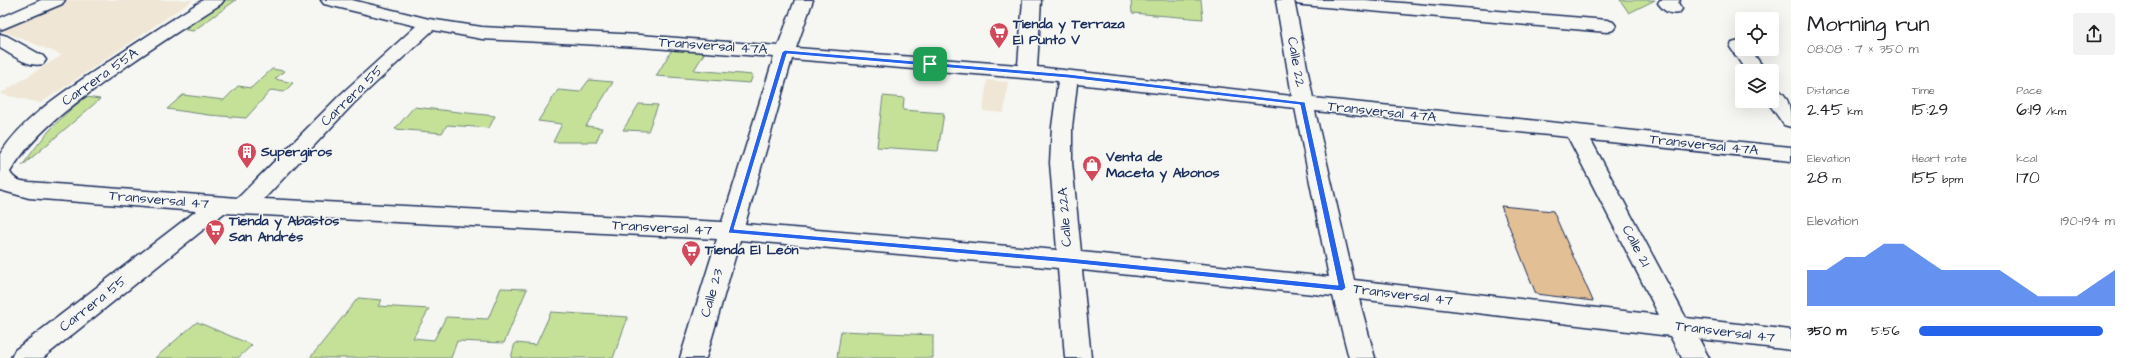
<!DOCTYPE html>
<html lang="en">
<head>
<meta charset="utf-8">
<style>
  :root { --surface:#fff; --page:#f2f2f2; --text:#202124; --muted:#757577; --accent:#2563eb }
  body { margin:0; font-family:"Architects Daughter",sans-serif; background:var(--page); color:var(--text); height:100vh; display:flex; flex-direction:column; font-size:15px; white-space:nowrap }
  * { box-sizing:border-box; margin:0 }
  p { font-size:13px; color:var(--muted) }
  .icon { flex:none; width:22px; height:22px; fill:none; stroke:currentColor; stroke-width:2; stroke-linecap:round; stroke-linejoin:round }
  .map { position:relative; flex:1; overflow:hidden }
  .details { display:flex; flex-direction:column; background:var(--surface); width:340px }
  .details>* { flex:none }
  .fabs { position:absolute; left:1735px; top:12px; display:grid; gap:8px }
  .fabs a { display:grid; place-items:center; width:44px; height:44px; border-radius:4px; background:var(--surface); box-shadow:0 4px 16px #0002; font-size:20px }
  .pin { position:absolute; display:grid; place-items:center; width:34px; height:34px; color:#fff; margin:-17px; border-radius:8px; box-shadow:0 2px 6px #0006 }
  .round { display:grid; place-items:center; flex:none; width:42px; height:42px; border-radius:4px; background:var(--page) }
  .overview { display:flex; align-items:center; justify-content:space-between; height:68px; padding:0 16px }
  h1 { font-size:22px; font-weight:600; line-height:30px }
  .metrics { display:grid; grid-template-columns:repeat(3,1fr); gap:6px; height:68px; padding:4px 16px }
  .metrics div { display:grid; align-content:center }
  .metrics b { font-size:17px; font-weight:600 }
  .metrics small { font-size:11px; font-weight:400 }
  .metrics p { font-size:11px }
  .chart { height:112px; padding:8px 16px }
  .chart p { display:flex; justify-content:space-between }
  .chart svg { width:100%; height:72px; margin-top:4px; fill:var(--accent); opacity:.7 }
  ul { padding:0 16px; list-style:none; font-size:13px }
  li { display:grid; grid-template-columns:64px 48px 1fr; align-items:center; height:30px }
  li i { height:10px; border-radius:5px; background:var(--accent) }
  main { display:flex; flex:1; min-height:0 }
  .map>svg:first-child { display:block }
  .built { fill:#f0e6d6 }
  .green { fill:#c5e198; stroke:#70887b }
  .building { fill:#e3bf95; stroke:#1b2f5e }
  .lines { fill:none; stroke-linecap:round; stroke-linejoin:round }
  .minor-casing { stroke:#1b2f5e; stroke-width:3 }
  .minor { fill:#f6f6f2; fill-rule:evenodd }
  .route { fill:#2563eb; stroke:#fff; fill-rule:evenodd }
  .labels { text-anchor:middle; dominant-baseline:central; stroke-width:3; stroke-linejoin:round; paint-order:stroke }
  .poi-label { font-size:14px; font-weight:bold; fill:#1b2f5e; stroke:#f6f6f2; text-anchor:start }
  .street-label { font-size:14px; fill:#1b2f5e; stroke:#f6f6f2 }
</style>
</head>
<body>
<main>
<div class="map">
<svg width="1791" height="358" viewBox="0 0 1791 358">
  <rect width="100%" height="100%" fill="#f6f6f2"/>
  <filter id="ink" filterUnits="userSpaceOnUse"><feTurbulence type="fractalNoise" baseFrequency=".025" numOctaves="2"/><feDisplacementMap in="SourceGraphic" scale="8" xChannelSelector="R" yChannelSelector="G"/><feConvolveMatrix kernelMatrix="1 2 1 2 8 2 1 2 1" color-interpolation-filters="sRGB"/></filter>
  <g filter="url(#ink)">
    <g class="built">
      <path d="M66,0h127l-152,103 -41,-9 62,-39 -62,-25z"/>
      <path d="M987,80l21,2 -4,31 -21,-2z"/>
    </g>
    <g class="green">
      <path d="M224,0h12l-43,31 -12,-2z"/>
      <path d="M1131,0h70l2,19 -71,-6z"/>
      <path d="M1620,0h35l-26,13z"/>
      <path d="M673,48l32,4 -11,18 59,5 -3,8 -94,-7z"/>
      <path d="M272,69l12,2 -9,8 18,4 -9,9 -13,-2 -25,28 -37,-3 -42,-6 16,-14 41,5 14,-14 13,2z"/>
      <path d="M589,80l24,2 -27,44 16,2 -6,14h-43l9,-18 -24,-3 20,-31 22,2z"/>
      <path d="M883,96l21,2 -1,12 41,3 -6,38 -61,-4z"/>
      <path d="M86,97l14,2 -78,67c20,-28 36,-48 64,-69z"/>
      <path d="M639,104l19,1 -10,26 -25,-1z"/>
      <path d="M414,107l81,9 -6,12 -42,-3 -5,8 -47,-4z"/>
      <path d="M501,288l26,1 -23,54 -47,-2 -6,17h-141l48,-60 24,2 -4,6 51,3 -16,29 21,2 12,-23 42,2z"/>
      <path d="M551,312l77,5 -15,41h-102l4,-15 21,2z"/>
      <path d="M197,322l55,23 -14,13h-83z"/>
      <path d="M841,331l92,4v23h-96z"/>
    </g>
    <path class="building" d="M1501,206l52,5 40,90 -57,-7z"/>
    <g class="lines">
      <defs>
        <g id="minor">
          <path d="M41,0h24l-3,4 -62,26v-12z"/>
          <path d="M203,0h21l-3,4c-36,23 -72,46 -107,71 -39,28 -78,55 -104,97 4,8 10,9 19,10l209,16 102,-103 76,-69 -92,-22 -3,-4h31l77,19 53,8 158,8 138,11 17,-46h18l-17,48 222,17 5,-65h18l-4,67 255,29 -16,-96h18l19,98 478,49v14l-200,-21 95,178 105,12v20l-92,-11 10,19h-27l-12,-22 -311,-37 16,59h-26l-16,-62 -251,-26 9,88h-26l-7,-90 -318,-28 -34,118h-26l37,-119 -493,-26 -181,145h-32l4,-8 181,-139 -167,-13 -29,-8v-36c23,-36 62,-61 96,-84 35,-24 71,-47 107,-70zM433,30l49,9 158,8 134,10 -52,165 -458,-23 90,-96zM792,59l266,22 -6,46 -2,36 7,87 -312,-26zM1077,84l218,24 34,169 -248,-25 -9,-89v-36zM1315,111l253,26 91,178 -305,-35z"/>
          <path d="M1294,0h72l241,20 6,2 3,4 -3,4 -6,2 -304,-27 -6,-1z"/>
          <path d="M1660,0h20l-2,3 4,6 -3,4c-10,2 -15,-2 -21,-10z"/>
          <path d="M0,34l7,2 36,20 3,4 -3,4c-15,4 -30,-9 -43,-16z"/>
          <path d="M1739,41l3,1v7h8l16,22h-20l-16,-24 2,-4z"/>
          <path d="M1772,87c18,5 19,24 19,40l-7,-2 -17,-24h5z"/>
        </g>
      </defs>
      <use href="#minor" class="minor-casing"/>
      <use href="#minor" class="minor"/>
    </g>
  </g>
  <path class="route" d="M785,50l283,24 237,28 41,186 -4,3 -273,-28 -341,-30 54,-181zM787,54l281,24 232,27 38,180 -269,-27 -335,-29z"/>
  <defs>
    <symbol id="supermarket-pin" viewBox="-11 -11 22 30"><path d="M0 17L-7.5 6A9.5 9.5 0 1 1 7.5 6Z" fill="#d1495b" stroke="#f6f6f2"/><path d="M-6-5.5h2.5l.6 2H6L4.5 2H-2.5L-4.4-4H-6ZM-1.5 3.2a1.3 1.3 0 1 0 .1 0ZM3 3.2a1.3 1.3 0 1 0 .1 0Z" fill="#fff"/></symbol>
    <symbol id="building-pin" viewBox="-11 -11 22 30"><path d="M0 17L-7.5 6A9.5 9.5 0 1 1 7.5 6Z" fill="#d1495b" stroke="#f6f6f2"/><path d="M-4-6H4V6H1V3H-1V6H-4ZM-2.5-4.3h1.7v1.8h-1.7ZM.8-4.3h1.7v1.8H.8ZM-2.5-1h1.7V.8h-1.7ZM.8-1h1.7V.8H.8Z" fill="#fff"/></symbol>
    <symbol id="shop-pin" viewBox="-11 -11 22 30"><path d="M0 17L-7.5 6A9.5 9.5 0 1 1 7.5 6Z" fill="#d1495b" stroke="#f6f6f2"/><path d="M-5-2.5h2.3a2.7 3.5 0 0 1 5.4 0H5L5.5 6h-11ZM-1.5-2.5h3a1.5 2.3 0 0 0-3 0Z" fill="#fff"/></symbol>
  </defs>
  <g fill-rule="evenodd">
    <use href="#supermarket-pin" x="988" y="21" width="22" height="30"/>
    <use href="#building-pin" x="236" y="141" width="22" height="30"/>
    <use href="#shop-pin" x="1081" y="154" width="22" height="30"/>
    <use href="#supermarket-pin" x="204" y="218" width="22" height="30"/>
    <use href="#supermarket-pin" x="680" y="239" width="22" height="30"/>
  </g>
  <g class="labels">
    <g class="poi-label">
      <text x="1013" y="24">Tienda y Terraza<tspan x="1013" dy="16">El Punto V</tspan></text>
      <text x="261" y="152">Supergiros</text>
      <text x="1106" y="157">Venta de<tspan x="1106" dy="16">Maceta y Abonos</tspan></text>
      <text x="229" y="221">Tienda y Abastos<tspan x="229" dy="16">San Andrés</tspan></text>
      <text x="705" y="250">Tienda El León</text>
    </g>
    <g class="street-label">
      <text transform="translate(713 46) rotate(4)">Transversal 47A</text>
      <text transform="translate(1296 62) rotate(80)">Calle 22</text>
      <text transform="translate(100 77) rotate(-35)">Carrera 55A</text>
      <text transform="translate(352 96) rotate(-44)">Carrera 55</text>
      <text transform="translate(1382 112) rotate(6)">Transversal 47A</text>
      <text transform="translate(1704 145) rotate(6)">Transversal 47A</text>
      <text transform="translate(159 200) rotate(5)">Transversal 47</text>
      <text transform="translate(1065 217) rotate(-94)">Calle 22A</text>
      <text transform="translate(662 228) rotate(3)">Transversal 47</text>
      <text transform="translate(1636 246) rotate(62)">Calle 21</text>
      <text transform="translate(712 293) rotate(-74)">Calle 23</text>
      <text transform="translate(1403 295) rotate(7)">Transversal 47</text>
      <text transform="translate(93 304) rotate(-38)">Carrera 55</text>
      <text transform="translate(1725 332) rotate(7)">Transversal 47</text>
    </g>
  </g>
</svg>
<div class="fabs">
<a><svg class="icon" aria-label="locate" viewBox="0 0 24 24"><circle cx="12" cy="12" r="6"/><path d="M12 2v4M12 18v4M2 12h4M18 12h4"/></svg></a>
<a><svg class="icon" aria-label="layers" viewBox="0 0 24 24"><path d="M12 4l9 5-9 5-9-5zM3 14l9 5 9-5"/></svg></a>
</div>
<div class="pin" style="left:930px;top:64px;background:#1e9e55"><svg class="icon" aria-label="arrive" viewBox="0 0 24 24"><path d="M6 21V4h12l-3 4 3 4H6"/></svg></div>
</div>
<section class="details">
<div class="overview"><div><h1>Morning run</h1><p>08:08 · 7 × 350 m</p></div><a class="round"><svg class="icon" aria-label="share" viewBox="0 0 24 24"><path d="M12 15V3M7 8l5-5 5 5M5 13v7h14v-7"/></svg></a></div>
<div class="metrics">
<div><p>Distance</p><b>2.45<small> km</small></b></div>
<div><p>Time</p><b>15:29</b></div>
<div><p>Pace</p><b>6:19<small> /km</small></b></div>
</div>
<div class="metrics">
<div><p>Elevation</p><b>28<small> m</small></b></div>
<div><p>Heart rate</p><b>155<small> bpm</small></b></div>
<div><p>kcal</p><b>170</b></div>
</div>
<div class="chart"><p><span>Elevation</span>190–194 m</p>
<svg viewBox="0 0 160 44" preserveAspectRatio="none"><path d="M0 44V22L10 22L20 14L30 14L40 6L50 6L60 14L70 22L80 22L90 22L100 22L110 30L120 38L130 38L140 38L150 30L160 22V44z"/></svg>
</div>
<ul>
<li><b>350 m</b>5:56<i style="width:94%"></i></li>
</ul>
</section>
</main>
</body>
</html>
